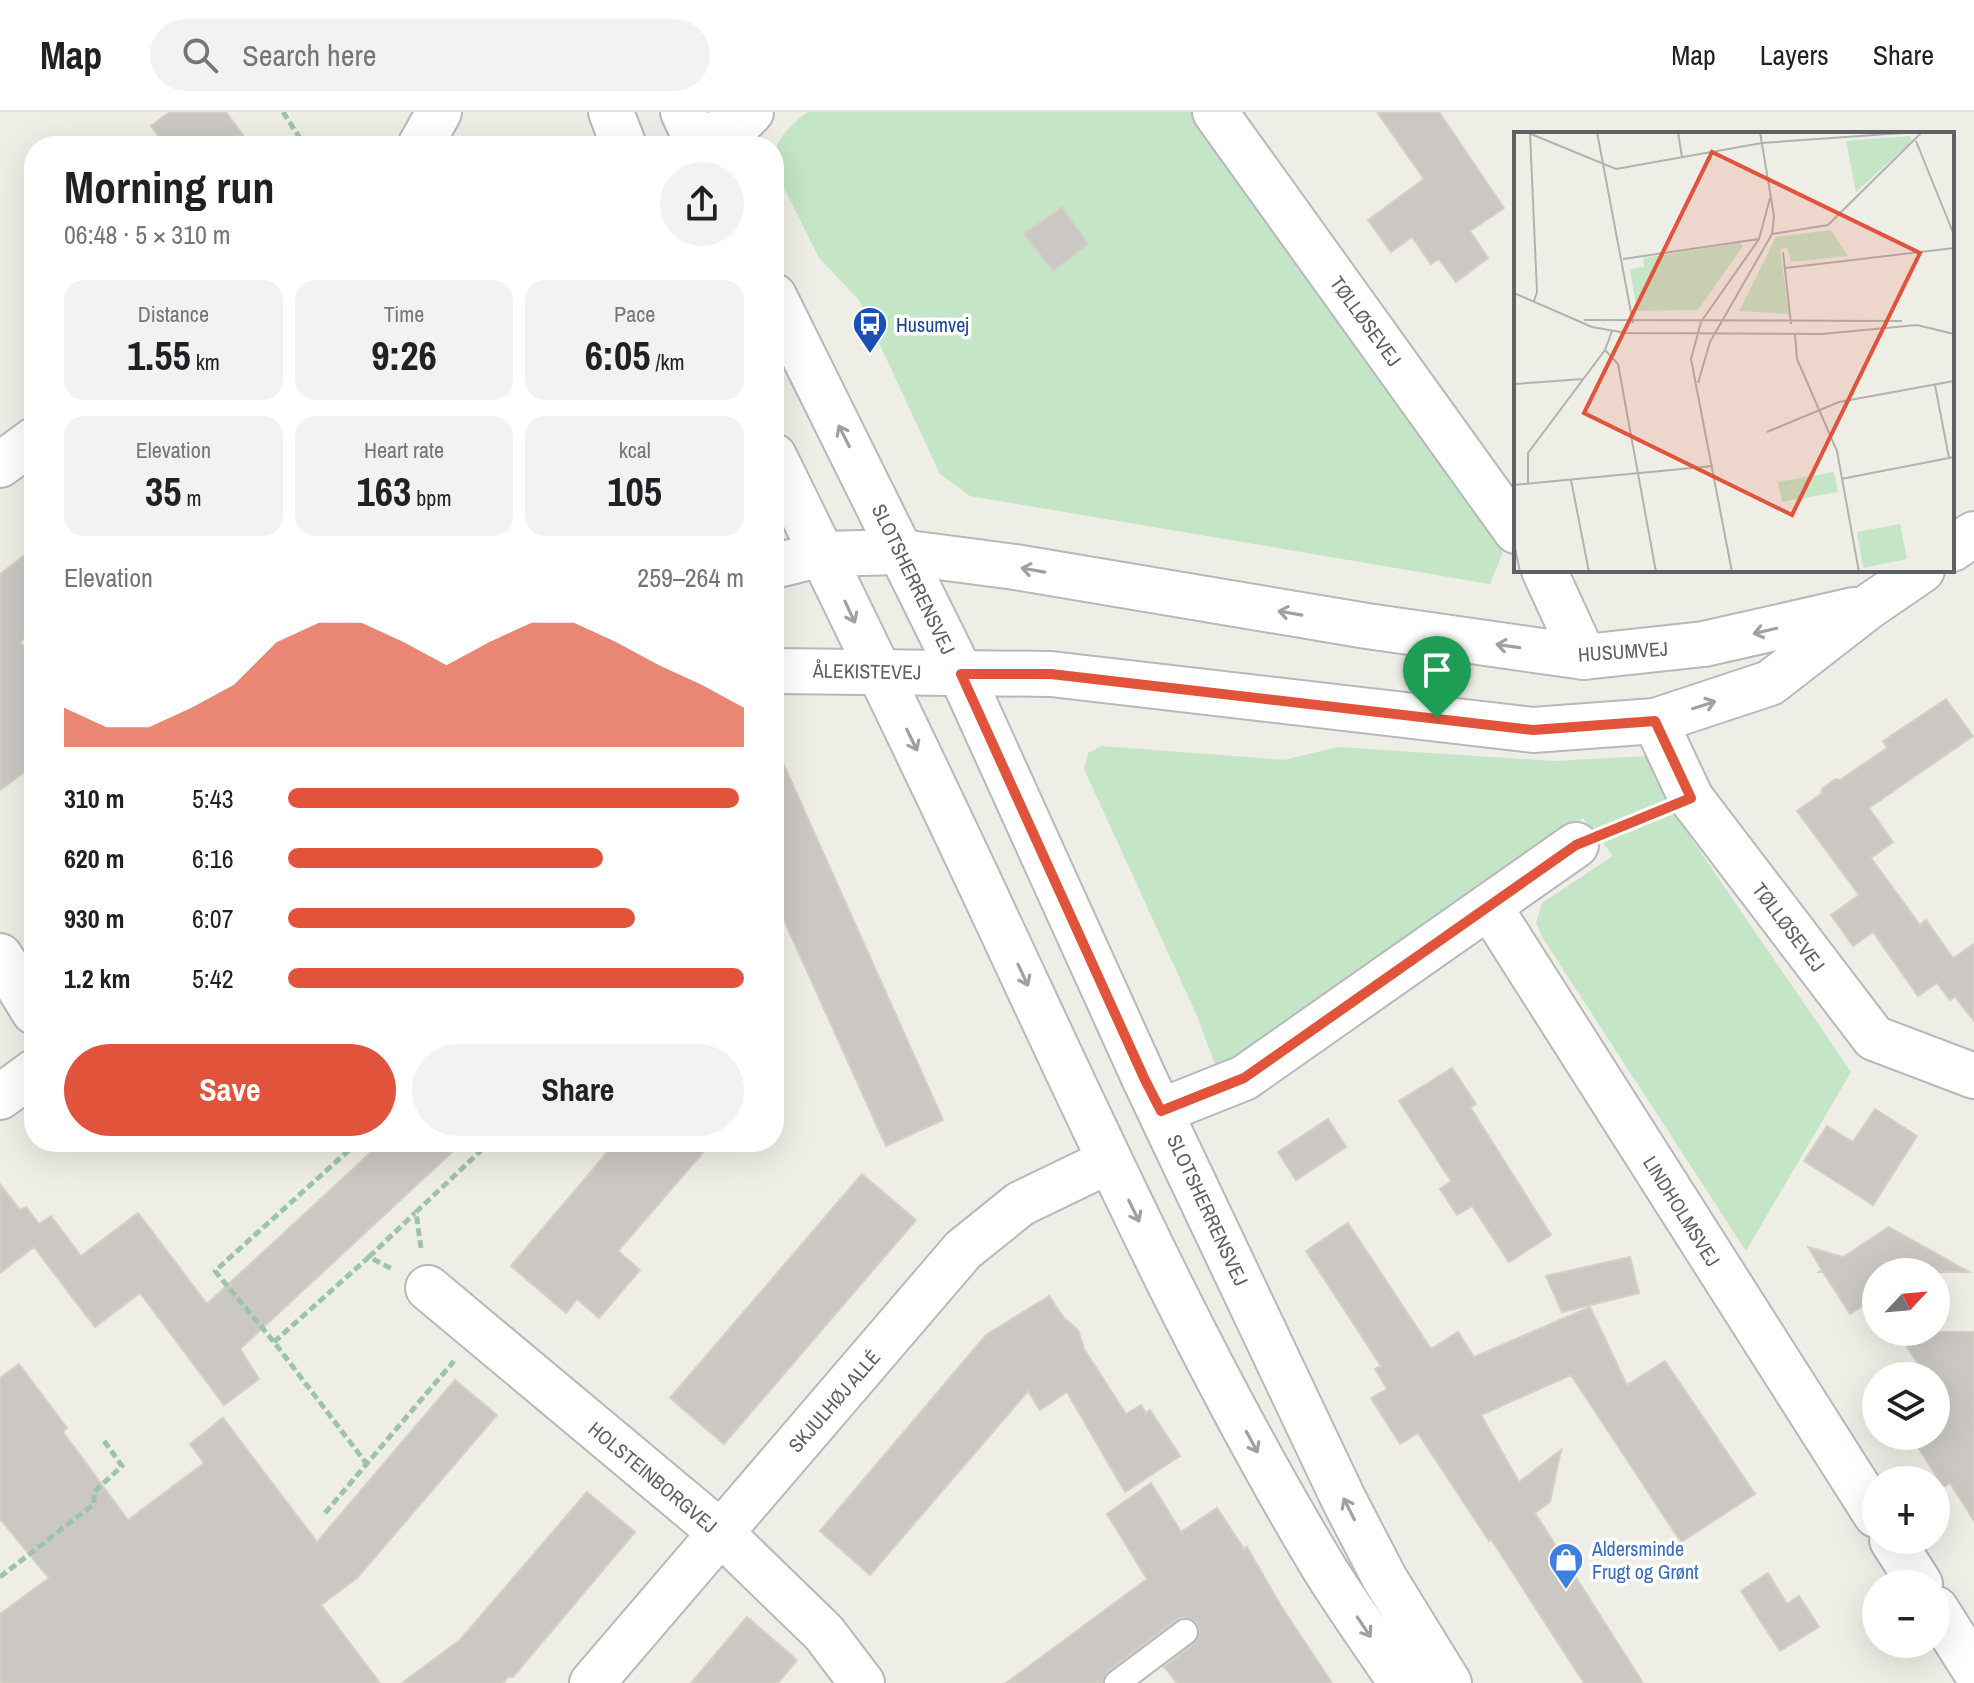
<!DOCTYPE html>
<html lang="en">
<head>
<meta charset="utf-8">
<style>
  :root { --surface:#fff; --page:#f2f2f2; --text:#202124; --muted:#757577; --line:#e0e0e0; --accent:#e1533a }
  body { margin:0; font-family:"Archivo Narrow",sans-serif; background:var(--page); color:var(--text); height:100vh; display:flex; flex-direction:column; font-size:30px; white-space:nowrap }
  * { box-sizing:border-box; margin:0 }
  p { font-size:26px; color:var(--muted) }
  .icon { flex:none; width:44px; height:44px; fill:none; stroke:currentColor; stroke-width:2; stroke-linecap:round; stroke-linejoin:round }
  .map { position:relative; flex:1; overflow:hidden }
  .details { position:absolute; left:24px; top:24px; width:760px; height:1016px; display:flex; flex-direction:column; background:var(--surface); border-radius:32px; box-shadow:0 8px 32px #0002 }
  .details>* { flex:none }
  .needle { width:52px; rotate:64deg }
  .fabs { position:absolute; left:1862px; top:1146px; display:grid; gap:16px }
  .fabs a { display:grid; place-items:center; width:88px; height:88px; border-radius:50%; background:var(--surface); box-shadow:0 8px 32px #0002; font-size:40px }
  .pin { position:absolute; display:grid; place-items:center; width:68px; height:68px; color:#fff; margin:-82px -34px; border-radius:50% 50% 50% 0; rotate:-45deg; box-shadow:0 0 8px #0007 }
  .pin .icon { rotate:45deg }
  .round { display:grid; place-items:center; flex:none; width:84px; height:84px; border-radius:42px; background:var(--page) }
  .head { display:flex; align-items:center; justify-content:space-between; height:136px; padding:0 40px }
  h1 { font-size:44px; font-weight:700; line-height:60px }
  .metrics { display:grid; grid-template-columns:repeat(3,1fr); gap:12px; height:136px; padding:8px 40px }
  .metrics div { display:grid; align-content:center; border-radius:20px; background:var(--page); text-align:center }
  .metrics b { font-size:40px; font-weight:700 }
  .metrics small { font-size:22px; font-weight:400 }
  .metrics p { font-size:22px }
  .chart { height:224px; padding:16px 40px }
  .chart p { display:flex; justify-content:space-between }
  .chart svg { width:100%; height:144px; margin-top:8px; fill:var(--accent); opacity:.7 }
  .primary-button { display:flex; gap:16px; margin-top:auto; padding:16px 40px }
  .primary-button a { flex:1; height:92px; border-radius:48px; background:var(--accent); color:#fff; font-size:32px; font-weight:700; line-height:92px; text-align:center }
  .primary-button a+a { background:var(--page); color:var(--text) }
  ul { padding:0 40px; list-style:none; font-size:26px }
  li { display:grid; grid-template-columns:128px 96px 1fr; align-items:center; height:60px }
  li i { height:20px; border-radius:10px; background:var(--accent) }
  header { display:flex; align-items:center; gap:48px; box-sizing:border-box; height:112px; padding:0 40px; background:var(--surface); border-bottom:2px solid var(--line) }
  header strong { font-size:38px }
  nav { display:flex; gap:44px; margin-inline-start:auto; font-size:28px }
  .search { width:560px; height:72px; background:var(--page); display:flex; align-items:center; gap:20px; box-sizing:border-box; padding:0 28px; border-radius:44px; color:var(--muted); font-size:30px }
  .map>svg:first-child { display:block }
  .green { fill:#c4e5c6 }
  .building { fill:#cbc8c3; stroke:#d4d0c5; stroke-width:2 }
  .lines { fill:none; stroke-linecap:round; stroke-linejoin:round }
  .service-casing { stroke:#b6b8bc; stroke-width:28 }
  .minor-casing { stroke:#b6b8bc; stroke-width:48 }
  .tertiary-casing { stroke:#b6b8bc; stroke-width:48 }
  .path { stroke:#9cc4aa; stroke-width:5; stroke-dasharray:8 4; stroke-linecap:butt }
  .service { stroke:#fff; stroke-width:24 }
  .minor { stroke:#fff; stroke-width:44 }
  .tertiary { stroke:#fff; stroke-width:44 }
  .oneway { stroke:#9ea0a3 }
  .route-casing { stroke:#fff; stroke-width:16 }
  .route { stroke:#e1533a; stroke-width:10 }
  .labels { text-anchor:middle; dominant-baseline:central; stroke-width:7; stroke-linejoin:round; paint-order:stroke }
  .street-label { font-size:20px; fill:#5e6166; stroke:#fff }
  .transit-label { font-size:20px; fill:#164399; stroke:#fff; text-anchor:start }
  .shop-label { font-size:20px; fill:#366cbe; stroke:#fff; text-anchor:start }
  .inset-road { fill:none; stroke:#b1b2af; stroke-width:2 }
  .view { fill:#e1533a; fill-opacity:0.15; stroke:#e1533a; stroke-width:4 }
  .inset-edge { fill:none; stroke:#5e6166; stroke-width:4 }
</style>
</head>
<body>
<header>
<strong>Map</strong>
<div class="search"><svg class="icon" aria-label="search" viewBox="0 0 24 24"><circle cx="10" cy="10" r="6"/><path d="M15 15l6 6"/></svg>Search here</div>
<nav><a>Map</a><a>Layers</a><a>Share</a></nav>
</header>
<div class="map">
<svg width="1974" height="1571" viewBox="0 0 1974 1571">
  <rect width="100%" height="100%" fill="#efeee6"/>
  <g class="green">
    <path d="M808,0h385l310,440 -13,32 -520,-88 -30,-22 -81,-174 -40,-42 -45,-91c0,-28 13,-39 34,-55z"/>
    <path d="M1102,634l182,14 54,-13 216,14 92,-5 21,47 184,269 -105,179 -202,-311 -8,-17 6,-20 71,-47 -30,-38 -315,225 -52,24 -19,-51 -113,-247 4,-16z"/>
  </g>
  <g class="building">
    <path d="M170,0h56l25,34h-85l-15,-20z"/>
    <path d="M1377,0h62l65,96 -34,23 18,27 -32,24 -17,-23 -8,5 -19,-27 -21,15 -23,-32 56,-41z"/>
    <path d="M1062,95l26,37 -35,27 -29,-37z"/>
    <path d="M34,436v83l-14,11 14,17v106l-34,25v-216z"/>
    <path d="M1946,587l27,37 -104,72 24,34 -22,16 49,67 6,-5 27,38 21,-14v77l-19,-24 -5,3 -13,-17 -19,13 -45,-64 -20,14 -22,-31 28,-20 -62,-84 24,-17 1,-5 13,-10 5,1 47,-32 -4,-7z"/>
    <path d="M774,631l169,377 -57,26 -112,-248z"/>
    <path d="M1452,956l24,36 -6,3 81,128 -42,27 -37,-56 -15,9 -17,-26 11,-8 -52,-80z"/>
    <path d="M1875,997l42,27 -44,69 -69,-44 23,-35 26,16z"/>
    <path d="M1328,1007l18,28 -50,33 -18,-28z"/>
    <path d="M382,1030h81l-223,207 19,30 -35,26 -84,-112 -45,34 -61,-80 -34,26v-89l20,26 6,-3 13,17 12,-8 30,40 57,-43 69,91z"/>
    <path d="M616,1030h96l-94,109 22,19 -41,48 -22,-19 -11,14 -55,-47z"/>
    <path d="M862,1062l54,46 -192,224 -54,-46z"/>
    <path d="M1348,1111l83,126 27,-17 16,25 116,-50 37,78 38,-24 90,133 -74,48 -110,-167 -90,40 38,67 42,-32 -11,52 -15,11 108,170h-59l-93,-144 -2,2 -71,-108 -18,11 -29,-46 16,-9 -12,-20 6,-3 -75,-115z"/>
    <path d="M1889,1115l80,45h-93v26l-26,16 -27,-42h-4l3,-2 -14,-23 35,10z"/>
    <path d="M1630,1145l9,36 -77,19 -16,-36z"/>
    <path d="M1049,1184l15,22 14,12 6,19 42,65 15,-9 5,8 4,-3 30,46 -55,36 -58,-100 -27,18 -12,-19 -158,184 -50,-44 166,-196z"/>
    <path d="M1897,1220h77v189l-24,-38 -7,4 -32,-51h25v-60h-10z"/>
    <path d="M19,1252l48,64 -4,4 65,88 76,-57 -14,-19 33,-26 94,124 138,-162 42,35 -140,163 -36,27 59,78h-380v-69l49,-36 -49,-59v-141z"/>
    <path d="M1151,1371l30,49 36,-24 27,41 3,-2 34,59 51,77h-155l-13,-16 31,-24 5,-12 -4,-9 -12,-5 -8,3 -68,51 -6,12h-96l141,-104 -40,-65z"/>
    <path d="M587,1380l48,40 -122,145h-5l-5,6h-101l58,-43z"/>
    <path d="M1768,1461l19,31 12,-8 20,31 -39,24 -39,-60z"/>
    <path d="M747,1505l50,43 -19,23h-87z"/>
  </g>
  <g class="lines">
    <defs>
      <path id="service" d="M1117,1571l68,-51"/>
      <g id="minor">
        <path d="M1215,0l301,419"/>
        <path d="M698,31l46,-24 7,-7"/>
        <path d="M420,34l19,-34"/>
        <path d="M0,353l34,-25"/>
        <path d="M1544,458l40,87"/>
        <path d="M1655,609l36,77 183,240 100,38"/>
        <path d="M1489,794l387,609"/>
        <path d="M0,844l34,56"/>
        <path d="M1161,999l83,-33 332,-233"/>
        <path d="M428,1176l293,245 103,100 38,50"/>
        <path d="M1892,1428l28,44"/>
        <path d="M1936,1497l38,60"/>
        <path d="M592,1571l371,-433 57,-46 89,-43"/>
      </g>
      <g id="tertiary">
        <path d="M611,0l13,34"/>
        <path d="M683,0l16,34"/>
        <path d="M774,184l187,378 184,406 199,420 41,79 64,104"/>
        <path d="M774,344c75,153 150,307 222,462 103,220 203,442 328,650 24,39 52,77 77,115"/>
        <path d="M1952,437l22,-15"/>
        <path d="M774,454l49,-12 78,-2 114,15 352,59 217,31 120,-13 150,-34"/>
        <path d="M774,559l277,3 482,56 122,-9 115,-38 98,-76 54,-37"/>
        <path d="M0,985l34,-25"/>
      </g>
    </defs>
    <use href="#service" class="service-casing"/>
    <use href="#minor" class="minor-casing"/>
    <use href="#tertiary" class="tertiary-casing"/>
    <g class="path">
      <path d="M283,0l22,34"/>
      <path d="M1614,717l39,-16"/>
      <path d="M358,1030l-143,129 59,71 92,121"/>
      <path d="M421,1136l-5,-36 74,-70"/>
      <path d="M369,1145l46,-44"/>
      <path d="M274,1230l95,-85 25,13"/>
      <path d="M325,1401l129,-152"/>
      <path d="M0,1465l94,-73v-12l28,-26 -20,-28"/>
    </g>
    <use href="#service" class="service"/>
    <use href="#minor" class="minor"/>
    <use href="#tertiary" class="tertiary"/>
  </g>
  <defs><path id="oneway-shaft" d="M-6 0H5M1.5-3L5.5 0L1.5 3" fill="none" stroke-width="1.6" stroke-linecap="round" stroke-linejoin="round" transform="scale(2)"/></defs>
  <g class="oneway">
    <use href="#oneway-shaft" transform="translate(844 324) rotate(-117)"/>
    <use href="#oneway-shaft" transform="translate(1033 458) rotate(-170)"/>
    <use href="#oneway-shaft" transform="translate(850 500) rotate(65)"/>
    <use href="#oneway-shaft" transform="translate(1290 501) rotate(-170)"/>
    <use href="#oneway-shaft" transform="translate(1765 519) rotate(167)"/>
    <use href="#oneway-shaft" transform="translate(1508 534) rotate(-172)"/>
    <use href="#oneway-shaft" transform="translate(1704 593) rotate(-18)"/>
    <use href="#oneway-shaft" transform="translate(912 628) rotate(64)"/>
    <use href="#oneway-shaft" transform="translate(1023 863) rotate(65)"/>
    <use href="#oneway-shaft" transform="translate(1134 1099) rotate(64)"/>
    <use href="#oneway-shaft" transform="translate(1252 1330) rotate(62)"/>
    <use href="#oneway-shaft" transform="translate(1349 1397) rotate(-117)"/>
    <use href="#oneway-shaft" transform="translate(1364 1515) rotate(56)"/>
  </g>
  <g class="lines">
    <defs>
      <path id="route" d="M961,562h90l482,56 122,-9 36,77 -115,47 -332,233 -83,33 -16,-31z"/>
    </defs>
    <use href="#route" class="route-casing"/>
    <use href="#route" class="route"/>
  </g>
  <defs>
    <symbol id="bus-pin" viewBox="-11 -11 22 30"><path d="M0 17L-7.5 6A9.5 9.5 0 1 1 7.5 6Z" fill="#1a4fb4" stroke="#fff"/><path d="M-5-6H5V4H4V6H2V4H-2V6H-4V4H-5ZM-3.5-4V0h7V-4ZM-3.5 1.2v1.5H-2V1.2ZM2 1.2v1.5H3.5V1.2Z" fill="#fff"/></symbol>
    <symbol id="shop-pin" viewBox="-11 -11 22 30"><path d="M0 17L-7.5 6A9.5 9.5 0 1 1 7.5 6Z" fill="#3f7fe0" stroke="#fff"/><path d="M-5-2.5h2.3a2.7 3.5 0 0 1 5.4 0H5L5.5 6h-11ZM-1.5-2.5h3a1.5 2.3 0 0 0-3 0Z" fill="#fff"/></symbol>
  </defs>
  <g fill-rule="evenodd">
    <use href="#bus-pin" x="850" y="192" width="40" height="54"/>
    <use href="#shop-pin" x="1546" y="1428" width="40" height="54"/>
  </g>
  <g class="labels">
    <g class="street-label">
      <text transform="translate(1366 209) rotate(54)">TØLLØSEVEJ</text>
      <text transform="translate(914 467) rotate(64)">SLOTSHERRENSVEJ</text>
      <text transform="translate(1623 539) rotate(-4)">HUSUMVEJ</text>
      <text transform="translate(867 559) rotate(1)">ÅLEKISTEVEJ</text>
      <text transform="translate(1789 815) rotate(53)">TØLLØSEVEJ</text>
      <text transform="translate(1208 1098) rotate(65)">SLOTSHERRENSVEJ</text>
      <text transform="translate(1682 1099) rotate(58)">LINDHOLMSVEJ</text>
      <text transform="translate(834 1289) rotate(-49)">SKJULHØJ ALLÉ</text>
      <text transform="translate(653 1365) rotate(40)">HOLSTEINBORGVEJ</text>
    </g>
    <g class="transit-label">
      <text x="896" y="212">Husumvej</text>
    </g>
    <g class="shop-label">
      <text x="1592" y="1436">Aldersminde<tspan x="1592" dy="23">Frugt og Grønt</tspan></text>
    </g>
  </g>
  <g transform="translate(1514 20)">
    <rect width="440" height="440" fill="#efeee6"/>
    <path d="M396,4l2,5 -56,51 -10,-51zM317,98l17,26 -57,6 -4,-14 -7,1 9,65 -50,-3 37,-74zM226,111l3,3 -45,64 -61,1 -7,-42 14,-2 -1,-9zM320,340l4,20 -56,10 -4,-20zM386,392l7,35 -44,9 -6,-36z" fill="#c4e5c6"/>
    <path class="inset-road" d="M12,0l90,37 146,-26 155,-11M83,0l36,191M164,0l4,25M16,1l7,159 -3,9M402,9l38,94M258,102l56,-9 94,-93M269,120l8,72M109,127l136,-20M271,136l169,-20M0,161l78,34 34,6 196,1 95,-9 37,9M70,188l318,1M281,202l2,25 40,92 22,121M91,218l13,14 38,208M184,251l12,-41 62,-108 2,-18 -14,-84M0,252l69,-5M421,253l14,73M253,300l72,-30 115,-21M327,347l113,-22M57,348l18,92M14,352v-31l77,-103 7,-19M0,353l199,-19M0,411l6,29M218,440l-41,-213 10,-37 58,-83 11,-41"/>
    <path class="view" d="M198,20l208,101 -128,262 -208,-102z"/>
    <rect width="440" height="440" class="inset-edge"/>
  </g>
</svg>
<div class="fabs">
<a><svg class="needle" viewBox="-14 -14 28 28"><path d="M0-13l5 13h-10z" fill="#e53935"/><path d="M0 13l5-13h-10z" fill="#757577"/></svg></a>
<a><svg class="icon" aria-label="layers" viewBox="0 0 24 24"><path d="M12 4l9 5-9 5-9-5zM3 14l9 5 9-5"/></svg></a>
<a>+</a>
<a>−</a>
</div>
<div class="pin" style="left:1437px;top:606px;background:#1e9e55"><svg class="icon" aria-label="arrive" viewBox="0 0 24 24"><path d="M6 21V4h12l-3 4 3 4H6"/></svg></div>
<section class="details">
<div class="head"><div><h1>Morning run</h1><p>06:48 · 5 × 310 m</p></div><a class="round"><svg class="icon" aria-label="share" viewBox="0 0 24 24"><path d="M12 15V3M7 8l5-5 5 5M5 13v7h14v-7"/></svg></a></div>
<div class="metrics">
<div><p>Distance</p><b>1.55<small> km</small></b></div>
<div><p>Time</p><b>9:26</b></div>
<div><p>Pace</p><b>6:05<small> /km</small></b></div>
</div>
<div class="metrics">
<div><p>Elevation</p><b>35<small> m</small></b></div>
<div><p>Heart rate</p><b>163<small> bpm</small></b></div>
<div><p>kcal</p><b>105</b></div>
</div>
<div class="chart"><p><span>Elevation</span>259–264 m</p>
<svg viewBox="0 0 160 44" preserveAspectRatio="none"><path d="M0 44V32L10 38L20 38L30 32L40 25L50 12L60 6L70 6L80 12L90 19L100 12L110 6L120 6L130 12L140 19L150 25L160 32V44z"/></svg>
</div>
<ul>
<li><b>310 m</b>5:43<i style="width:99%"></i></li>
<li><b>620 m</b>6:16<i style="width:69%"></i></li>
<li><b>930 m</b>6:07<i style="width:76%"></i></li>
<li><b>1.2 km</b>5:42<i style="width:100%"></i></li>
</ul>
<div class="primary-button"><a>Save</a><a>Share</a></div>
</section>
</div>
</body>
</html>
